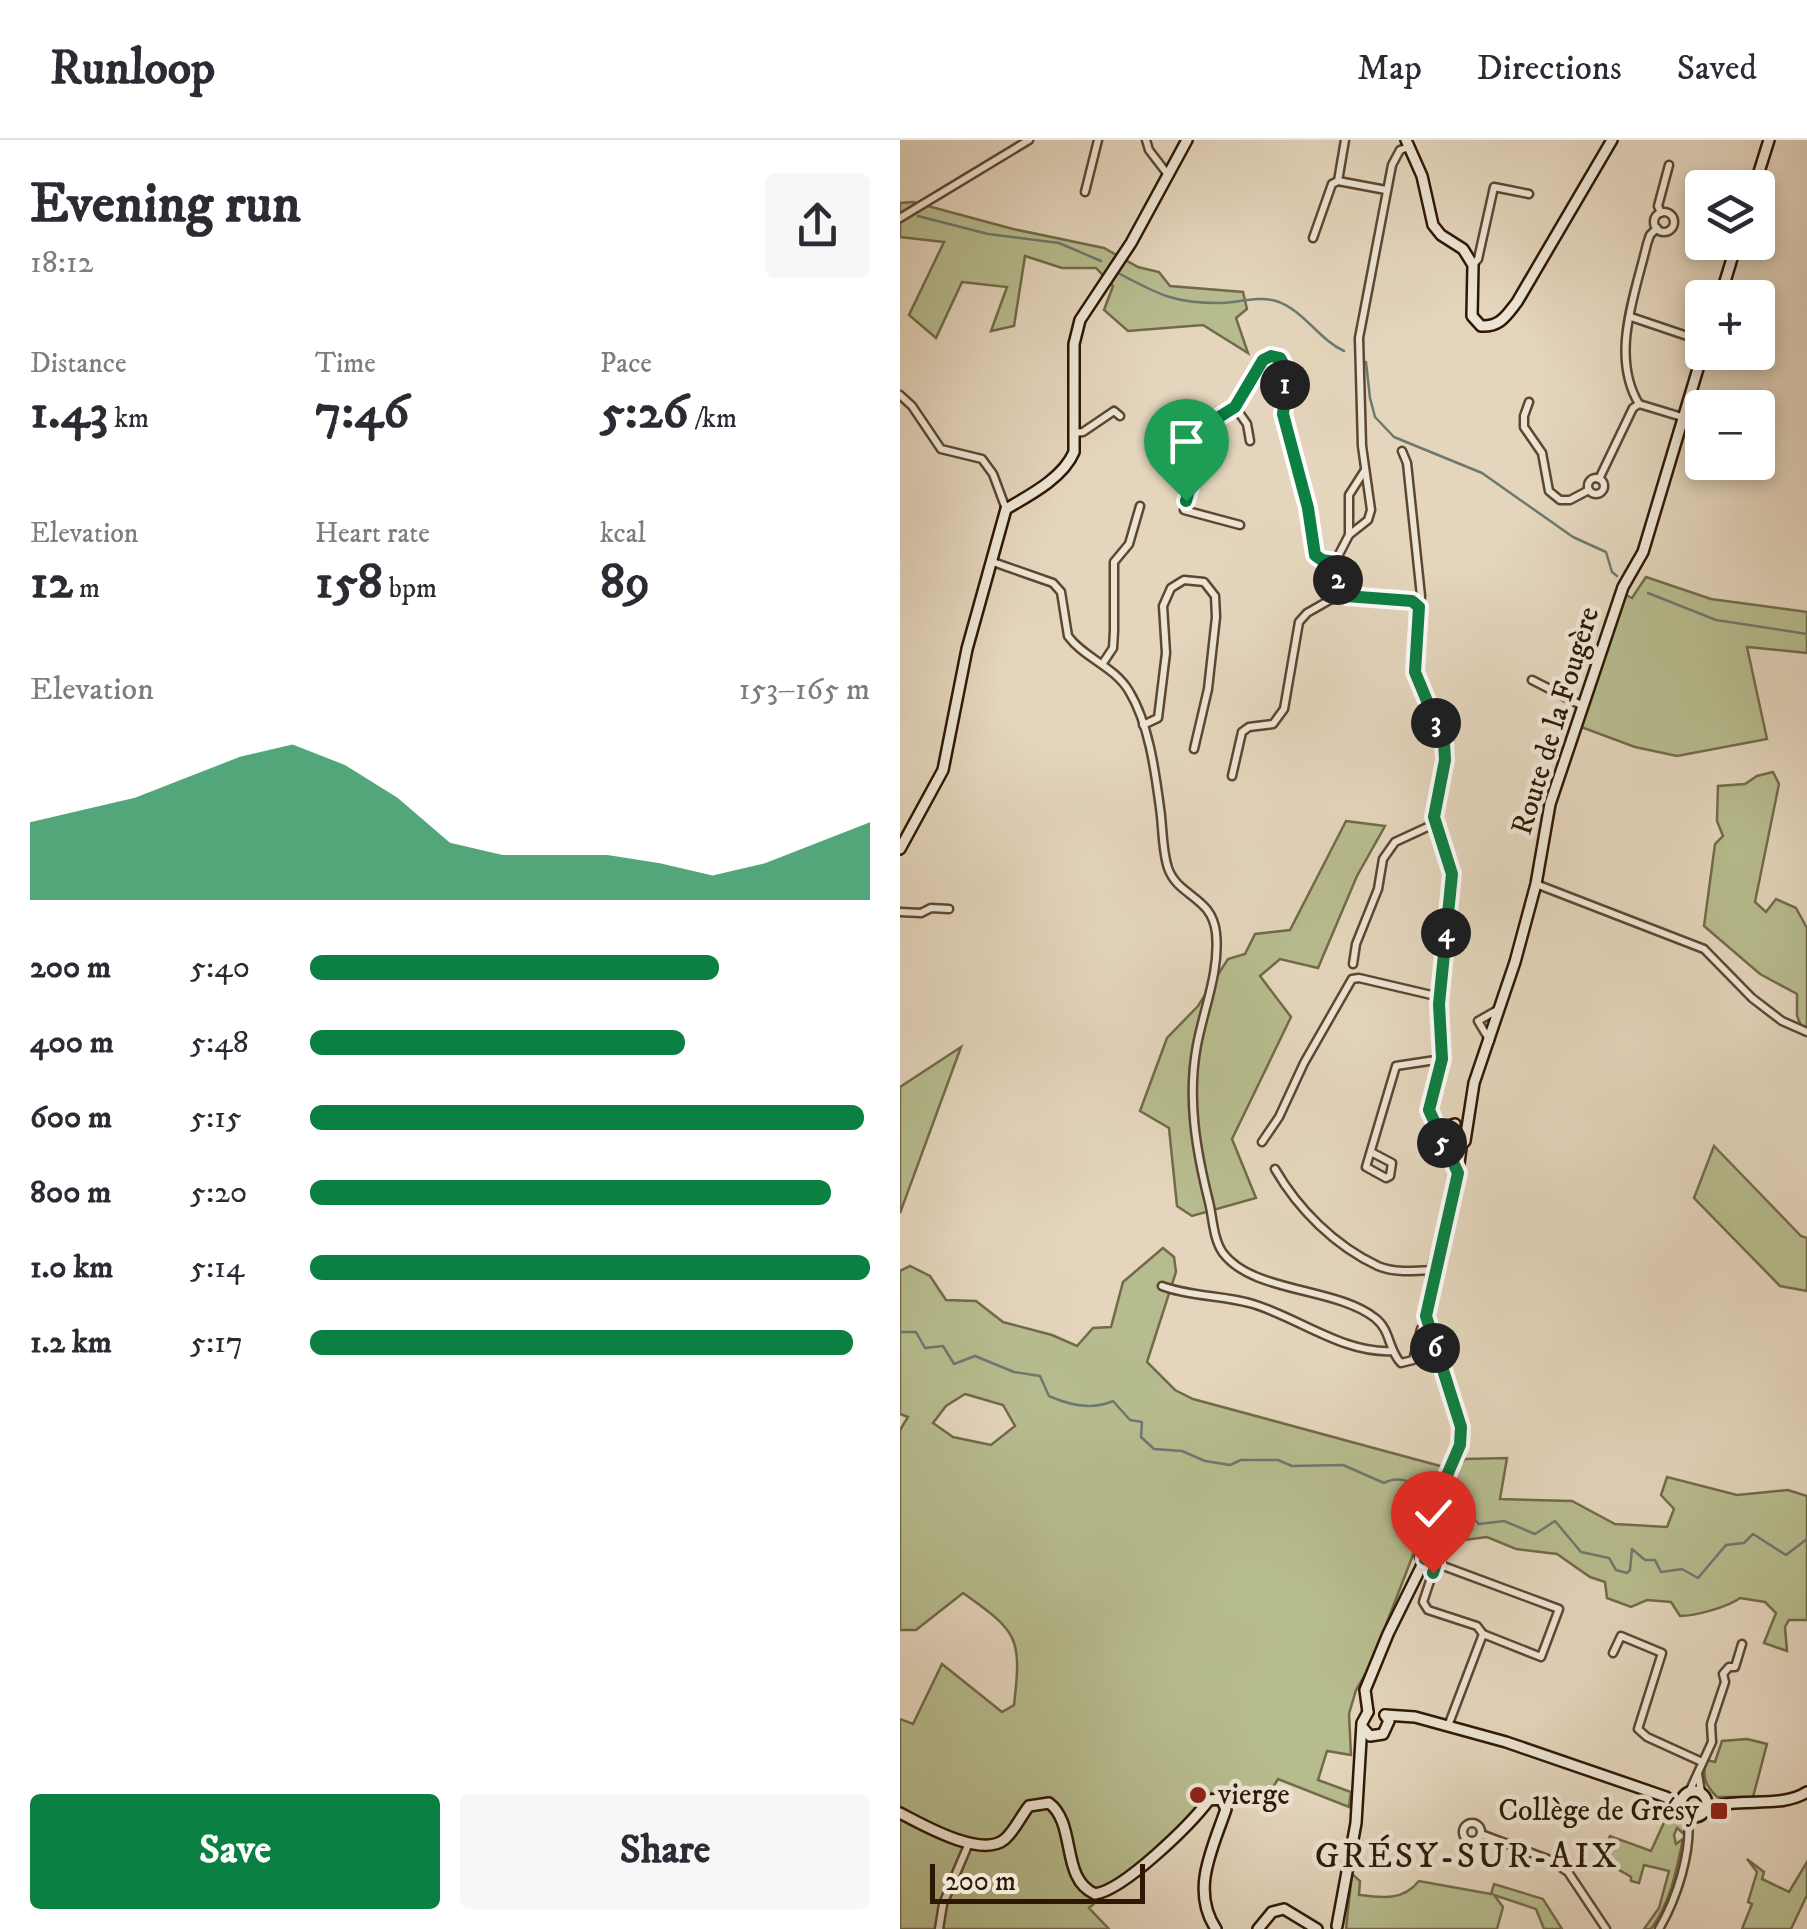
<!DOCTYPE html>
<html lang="en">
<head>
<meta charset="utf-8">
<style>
  :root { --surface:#fff; --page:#f7f7f7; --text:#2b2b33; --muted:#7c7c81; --line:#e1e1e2; --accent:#0b8043 }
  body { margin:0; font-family:"IM FELL DW Pica",serif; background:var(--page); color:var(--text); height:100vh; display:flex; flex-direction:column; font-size:38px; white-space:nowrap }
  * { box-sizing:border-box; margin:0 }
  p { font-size:32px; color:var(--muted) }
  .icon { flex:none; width:55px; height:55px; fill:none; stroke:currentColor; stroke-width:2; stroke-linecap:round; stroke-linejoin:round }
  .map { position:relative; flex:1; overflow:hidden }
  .drawer { display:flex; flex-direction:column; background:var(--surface); width:900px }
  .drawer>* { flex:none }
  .buttons { position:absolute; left:785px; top:30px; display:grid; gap:20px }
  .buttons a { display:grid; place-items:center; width:90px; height:90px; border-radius:10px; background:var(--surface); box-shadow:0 5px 15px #0003; font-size:50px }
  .scale { position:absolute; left:30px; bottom:25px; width:215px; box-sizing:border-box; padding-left:10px; border:5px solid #2e1804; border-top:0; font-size:28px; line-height:35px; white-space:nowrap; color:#2e1804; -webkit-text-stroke:8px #ede4d3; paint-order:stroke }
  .pin { position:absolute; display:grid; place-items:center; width:85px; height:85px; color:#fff; margin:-102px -42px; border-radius:50% 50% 50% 0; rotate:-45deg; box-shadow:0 0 10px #0007 }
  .pin .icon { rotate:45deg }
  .km { position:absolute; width:50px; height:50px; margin:-25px; border-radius:50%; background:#222; color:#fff; font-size:28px; line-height:50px; text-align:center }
  .round { display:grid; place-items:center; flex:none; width:105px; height:105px; border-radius:10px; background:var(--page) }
  .head { display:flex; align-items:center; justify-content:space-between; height:170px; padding:0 30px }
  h1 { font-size:55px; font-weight:700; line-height:75px }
  .metrics { display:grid; grid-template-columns:repeat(3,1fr); gap:15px; height:170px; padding:10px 30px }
  .metrics div { display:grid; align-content:center }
  .metrics b { font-size:50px; font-weight:700 }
  .metrics small { font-size:28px; font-weight:400 }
  .metrics p { font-size:28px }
  .chart { height:280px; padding:20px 30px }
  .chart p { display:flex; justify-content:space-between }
  .chart svg { width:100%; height:180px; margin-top:10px; fill:var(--accent); opacity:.7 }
  .primary-button { display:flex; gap:20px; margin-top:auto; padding:20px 30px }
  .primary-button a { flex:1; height:115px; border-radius:10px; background:var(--accent); color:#fff; font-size:40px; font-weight:700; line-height:115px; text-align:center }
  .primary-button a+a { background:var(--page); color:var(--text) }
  ul { padding:0 30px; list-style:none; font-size:32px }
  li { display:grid; grid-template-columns:160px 120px 1fr; align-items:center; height:75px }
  li i { height:25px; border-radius:12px; background:var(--accent) }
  header { display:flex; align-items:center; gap:60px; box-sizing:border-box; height:140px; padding:0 50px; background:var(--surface); border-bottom:2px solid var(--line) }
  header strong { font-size:48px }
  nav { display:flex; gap:55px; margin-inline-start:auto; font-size:35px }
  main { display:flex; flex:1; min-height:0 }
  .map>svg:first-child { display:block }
  .green { fill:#b7bc8e; stroke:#726a49; stroke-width:2.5; fill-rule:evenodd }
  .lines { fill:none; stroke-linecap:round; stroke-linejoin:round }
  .stream { stroke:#6d786f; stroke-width:2.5 }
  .street-casing { stroke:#5c4732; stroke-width:11 }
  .secondary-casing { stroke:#2e1804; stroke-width:14 }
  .street { stroke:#ede4d3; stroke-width:6 }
  .secondary { stroke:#ede4d3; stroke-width:9 }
  .route-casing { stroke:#fff; stroke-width:20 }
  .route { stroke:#0b8043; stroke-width:12 }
  .poi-dot { fill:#8f2418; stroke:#ede4d3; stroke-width:4 }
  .labels { text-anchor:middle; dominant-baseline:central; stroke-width:9; stroke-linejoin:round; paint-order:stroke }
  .street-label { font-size:30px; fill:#2e1804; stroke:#ede4d3 }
  .poi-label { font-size:30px; fill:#2e1804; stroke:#ede4d3; text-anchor:start }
  .quarter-label { font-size:35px; letter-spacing:2.5px; fill:#2e1804; stroke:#ede4d3 }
</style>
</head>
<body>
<header>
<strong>Runloop</strong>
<nav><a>Map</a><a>Directions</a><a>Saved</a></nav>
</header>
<main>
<section class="drawer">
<div class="head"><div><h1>Evening run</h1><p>18:12</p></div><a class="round"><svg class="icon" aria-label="share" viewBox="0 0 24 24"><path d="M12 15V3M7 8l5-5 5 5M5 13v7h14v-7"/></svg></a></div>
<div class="metrics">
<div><p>Distance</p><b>1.43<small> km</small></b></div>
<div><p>Time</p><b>7:46</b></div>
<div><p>Pace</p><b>5:26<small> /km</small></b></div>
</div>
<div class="metrics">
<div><p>Elevation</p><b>12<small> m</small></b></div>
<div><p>Heart rate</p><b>158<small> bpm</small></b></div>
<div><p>kcal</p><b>89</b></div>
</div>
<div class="chart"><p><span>Elevation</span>153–165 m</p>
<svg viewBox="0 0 160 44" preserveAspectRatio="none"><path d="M0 44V25L10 22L20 19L30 14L40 9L50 6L60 11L70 19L80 30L90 33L100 33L110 33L120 35L130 38L140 35L150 30L160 25V44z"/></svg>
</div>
<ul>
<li><b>200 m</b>5:40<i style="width:73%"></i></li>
<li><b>400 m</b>5:48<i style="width:67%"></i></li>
<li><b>600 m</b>5:15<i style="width:99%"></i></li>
<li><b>800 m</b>5:20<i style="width:93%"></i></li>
<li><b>1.0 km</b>5:14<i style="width:100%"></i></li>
<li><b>1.2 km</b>5:17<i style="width:97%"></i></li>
</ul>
<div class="primary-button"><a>Save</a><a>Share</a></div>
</section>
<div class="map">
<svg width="907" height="1789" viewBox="0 0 907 1789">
  <rect width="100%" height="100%" fill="#e4d5bc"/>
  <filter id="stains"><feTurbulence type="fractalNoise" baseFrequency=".002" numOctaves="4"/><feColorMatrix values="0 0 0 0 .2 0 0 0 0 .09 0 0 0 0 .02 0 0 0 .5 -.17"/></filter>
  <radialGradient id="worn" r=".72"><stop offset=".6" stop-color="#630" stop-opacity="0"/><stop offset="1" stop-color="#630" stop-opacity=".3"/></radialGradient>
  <g class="green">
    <path d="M13,62l100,27 91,19 34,19 21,5 11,14 73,6 4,17 -11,9 12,35 -45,-28 -75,6 -24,-21 9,-24 -17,-18h-34l-37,-12 -11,70 -23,5 16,-44 -45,-5 -26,56 -27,-23 35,-73 -44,-5v-34z"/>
    <path d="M746,437l65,22 96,13v41l-60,-6 20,92 -90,17 -42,-9 -54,-20 45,-132 6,3z"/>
    <path d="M873,632l6,12 -24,118 11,10 10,-13 20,9 11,20v101l-5,-1 -5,-12v-22l-37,-20 -56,-48 11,-82 8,-8 -6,-15 1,-35 27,-2 12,-8z"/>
    <path d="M446,681l39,5 -28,50 -39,92 -38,-9 -20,17 31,41 -59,122 24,59 -64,18 -15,-10 -8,-78 -29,-17 27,-73 31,-32 30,-47 17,-5 10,-20 35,-4z"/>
    <path d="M61,907l-61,166v-126z"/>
    <path d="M814,1006l87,90 6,2v53l-27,-5 -86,-88z"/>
    <path d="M263,1108l11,9 2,15 -29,90 28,28 18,9 262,71 10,-11 42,-1 -7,41 72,2 43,23 52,3 7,-18 -13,-14 6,-18 70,18 51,-5 19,6v124h-18l-4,7 2,24 -23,-8 12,-30 -11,-11 -25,-4c-12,9 -45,18 -60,18l-9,-14 -24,-2 -16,7 -24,-9 -2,-16 -15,-5 -33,-23 -41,-5 -29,-12 -23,3 -23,-10 -3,-17 -8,-2 -60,155 -14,24 -7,24 2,41 -24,-4 -9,29 33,12 -2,15 -71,-28 -17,28 -15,-12 -36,-2 -31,34 -90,81 20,21h-209v-210l13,5 29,-60 60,48 12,-7c8,-68 4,-73 -51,-112l-47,37h-16v-200l8,-13 -8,-3v-143l10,-5 20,10 16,24 30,1 27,21 49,13 25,11 16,-18 18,-1 12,-45zM65,1254l38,11 12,21 -24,19 -38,-8 -20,-14 13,-17z"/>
    <path d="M847,1599l20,5 -14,53h-36c-12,-12 -15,-20 -11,-37l9,2 7,-21z"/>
    <path d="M772,1665c11,9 13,15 12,29l-7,-6 -3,7 2,9 7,-5c-7,33 -12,62 -32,90h-7l15,-21 10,-37 -25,-6 -5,18 -8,-2v-4l-32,-19 11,-22 41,15z"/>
    <path d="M847,1719l17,13 -2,7 27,13 18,-30v33l-16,34h-49l10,-25 -4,-2 9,-30z"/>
    <path d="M452,1734l8,7 -1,14c23,3 44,6 60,-14l72,13 3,-10 49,15 19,30h-18l-8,-20 -42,-14 9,12 -6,22h-151z"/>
  </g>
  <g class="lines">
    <g class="stream">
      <path d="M18,76l70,18 71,9 42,18"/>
      <path d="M220,134c39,21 57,30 102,29 17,-1 38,-7 54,-2 28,9 42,38 68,50"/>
      <path d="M466,222l4,36 5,19 19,20 88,36 91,64 33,15 6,20 5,4"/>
      <path d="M748,453l68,27 91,14"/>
      <path d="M0,1192h16l9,16 18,-2 11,18 21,-8 39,16 26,4 9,20c20,9 44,14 64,5l17,19 12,2 -1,15 13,12 28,2 23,10 25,4 11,-5h37l14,6 51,-1 41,18c18,-10 32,3 49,12"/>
      <path d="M546,1359l14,6 19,19 25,-3 31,13 20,-13 26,31 28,6 7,12 11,3 3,-3 2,-21 13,11h10l6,12 21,-3 16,9 28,-33 18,-2 9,-9 33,21 21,-16"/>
    </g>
    <defs>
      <g id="street">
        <path d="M246,0l3,10 20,26"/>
        <path d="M438,41l7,-41"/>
        <path d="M185,52l13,-52"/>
        <circle cx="764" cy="82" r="10"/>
        <path d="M761,73l-3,-7 11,-41"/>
        <path d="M0,78l129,-78"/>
        <path d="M413,98l19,-54 6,-3 48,9"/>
        <path d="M573,125l5,-6 16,-72 35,7"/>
        <path d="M731,177l71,24"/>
        <path d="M0,255l12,11 29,43 41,10 11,15 13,35"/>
        <path d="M629,262l-5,14v11l18,26 7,38 11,9h10l19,-10"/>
        <path d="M739,264c-29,-48 -4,-109 8,-160l3,-9 7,-7"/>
        <path d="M739,264l43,13"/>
        <path d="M335,267l12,17 3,17"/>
        <path d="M175,293l8,-1 31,-21 6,5"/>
        <path d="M502,311l5,12 14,133 -6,76 29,70 1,18 -11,57 15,43 2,20 -12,125 3,54 -13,46 11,32"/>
        <circle cx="696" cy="346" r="8"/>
        <path d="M699,339l34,-71 6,-4"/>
        <path d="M340,385l-56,-15 20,-80 9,-11 22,-12 28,-47 8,-4 12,4 5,11 -5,43 25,94 3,38 6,12 18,4"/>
        <path d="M449,395l19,-15 3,-10 -9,-64 -3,-108 33,-173 8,-15 9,-3"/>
        <path d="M93,422l60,21 8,9 7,44c16,22 46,30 61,55 20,33 26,80 31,117 3,20 2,42 8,60 10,29 44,28 48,65 4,38 -12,75 -19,112 -10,53 -1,105 12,157 4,16 4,37 14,51 30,40 113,34 152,65 16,12 13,32 26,45l12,-3 8,-31 5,-5"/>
        <path d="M435,422l4,24 6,10 67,5 6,5"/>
        <path d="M435,422l14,-27v-40l16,-25"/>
        <path d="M203,523l10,-15 1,-17v-69l15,-18 11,-38"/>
        <path d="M632,540l51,26"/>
        <path d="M243,585l15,-7 8,-65 -3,-47 8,-18 13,-8 20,2 11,14 1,21 -8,72 -14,60"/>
        <path d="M332,636l10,-44 7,-5 24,-3 11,-15 15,-87 8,-9 35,-20"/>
        <path d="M636,744l168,65 48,49 30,23 25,11"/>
        <path d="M0,772l21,1 10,-5 18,1"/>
        <path d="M453,824l3,-20 22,-55 5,-30 12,-17 39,-18"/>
        <path d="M590,901l-12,-20 21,-12"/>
        <path d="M362,1002l17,-25 25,-54 48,-84 7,-1 81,19"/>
        <path d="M471,1012l21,11 -2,13 -4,2 -20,-11 30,-101 46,-7"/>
        <path d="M375,1029c23,40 60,77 103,97 16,7 38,5 55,4"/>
        <path d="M262,1146c29,11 61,9 91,18 46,14 91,50 140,47"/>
        <path d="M519,1417l140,52 -18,48 -58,-23 -35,92"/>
        <path d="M536,1423l-13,39 5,8 49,16 6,8"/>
        <path d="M713,1513l8,-17 41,17 -24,76 9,8 55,25"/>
        <path d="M798,1634l3,18"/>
        <path d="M790,1650l22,-48 -1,-18 14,-42 -2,-8 6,-7h6l7,-23"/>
        <circle cx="572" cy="1692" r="9"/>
        <path d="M581,1694l69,26 18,12 38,57"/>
        <path d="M39,1789l4,-25 26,-61"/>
        <path d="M759,1789c18,-31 33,-77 29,-114"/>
      </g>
      <g id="secondary">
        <path d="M506,0l16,36 11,49 8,10 22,14 10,16 -1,51 9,10c19,1 25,-10 36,-24l95,-162"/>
        <path d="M854,48l15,-48"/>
        <path d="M820,158l17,-56"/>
        <path d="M0,709l43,-79 24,-121 39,-140c24,-14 57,-31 68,-57v-108l6,-24 51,-77 56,-103"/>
        <path d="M555,984l-10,3 -5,10 17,30"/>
        <path d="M547,1009h11l7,-8 9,-58 41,-121 21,-78 14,-80 73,-217 20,-35 60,-200"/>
        <path d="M468,1572l-3,-22 23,-56 37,-75 11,-58 24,-56 -1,-28 -34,-101 8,-46 24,-92 4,-30"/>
        <path d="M485,1575l30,2 91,25 160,55 15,10"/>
        <path d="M463,1588l7,8 13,-2 6,-13 -4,-6"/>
        <circle cx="794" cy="1664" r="13"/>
        <path d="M806,1670c31,-15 73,0 101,-18"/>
        <path d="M0,1673c23,12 82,46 105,26 10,-9 16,-23 24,-33l20,-3c28,21 11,76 46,91 29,-4 95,-69 114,-94l12,-1 5,10c-13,39 -36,81 -10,120"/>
        <path d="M437,1786l19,-103 6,-100 6,-11"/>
        <path d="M358,1789l14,-17 12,-3 33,20"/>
      </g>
    </defs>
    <use href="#street" class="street-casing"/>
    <use href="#secondary" class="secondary-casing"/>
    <use href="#street" class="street"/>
    <use href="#secondary" class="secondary"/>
  </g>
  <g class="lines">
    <defs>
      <path id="route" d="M286,361l22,-77 27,-17 28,-47 8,-4 9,2 8,14 -5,42 25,94 7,47 7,5 13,2 3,24 8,10 66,5 7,6 -4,65 29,70 1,18 -11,57 18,57 -13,130 3,55 -13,51 29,63 -32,143 35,111 -1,18 -24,56 -11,58 11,4 -3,10"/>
    </defs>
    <use href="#route" class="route-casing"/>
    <use href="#route" class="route"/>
  </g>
  <g class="poi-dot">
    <circle cx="298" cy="1655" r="10"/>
    <rect x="809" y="1661" width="20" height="20" rx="5"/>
  </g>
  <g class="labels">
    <g class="street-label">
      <text transform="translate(656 581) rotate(-73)">Route de la Fougère</text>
    </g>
    <g class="poi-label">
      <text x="318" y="1655">vierge</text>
      <text x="799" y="1671" text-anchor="end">Collège de Grésy</text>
    </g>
    <g class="quarter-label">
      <text x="567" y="1717">GRÉSY-SUR-AIX</text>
    </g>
  </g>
  <rect width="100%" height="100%" filter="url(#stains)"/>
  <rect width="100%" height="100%" fill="url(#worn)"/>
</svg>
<div class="buttons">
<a><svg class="icon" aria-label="layers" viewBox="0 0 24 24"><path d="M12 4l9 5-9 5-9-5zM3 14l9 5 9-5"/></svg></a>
<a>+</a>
<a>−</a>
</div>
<div class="scale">200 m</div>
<div class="pin" style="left:286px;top:361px;background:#1e9e55"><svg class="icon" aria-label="arrive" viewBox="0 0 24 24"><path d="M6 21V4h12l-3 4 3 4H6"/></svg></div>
<div class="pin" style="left:533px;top:1433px;background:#d93025"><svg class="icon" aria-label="check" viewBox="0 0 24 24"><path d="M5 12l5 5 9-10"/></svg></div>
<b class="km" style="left:385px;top:245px">1</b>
<b class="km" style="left:438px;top:440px">2</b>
<b class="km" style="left:536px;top:583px">3</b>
<b class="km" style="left:546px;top:793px">4</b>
<b class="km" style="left:542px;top:1003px">5</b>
<b class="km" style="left:535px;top:1208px">6</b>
</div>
</main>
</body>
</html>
